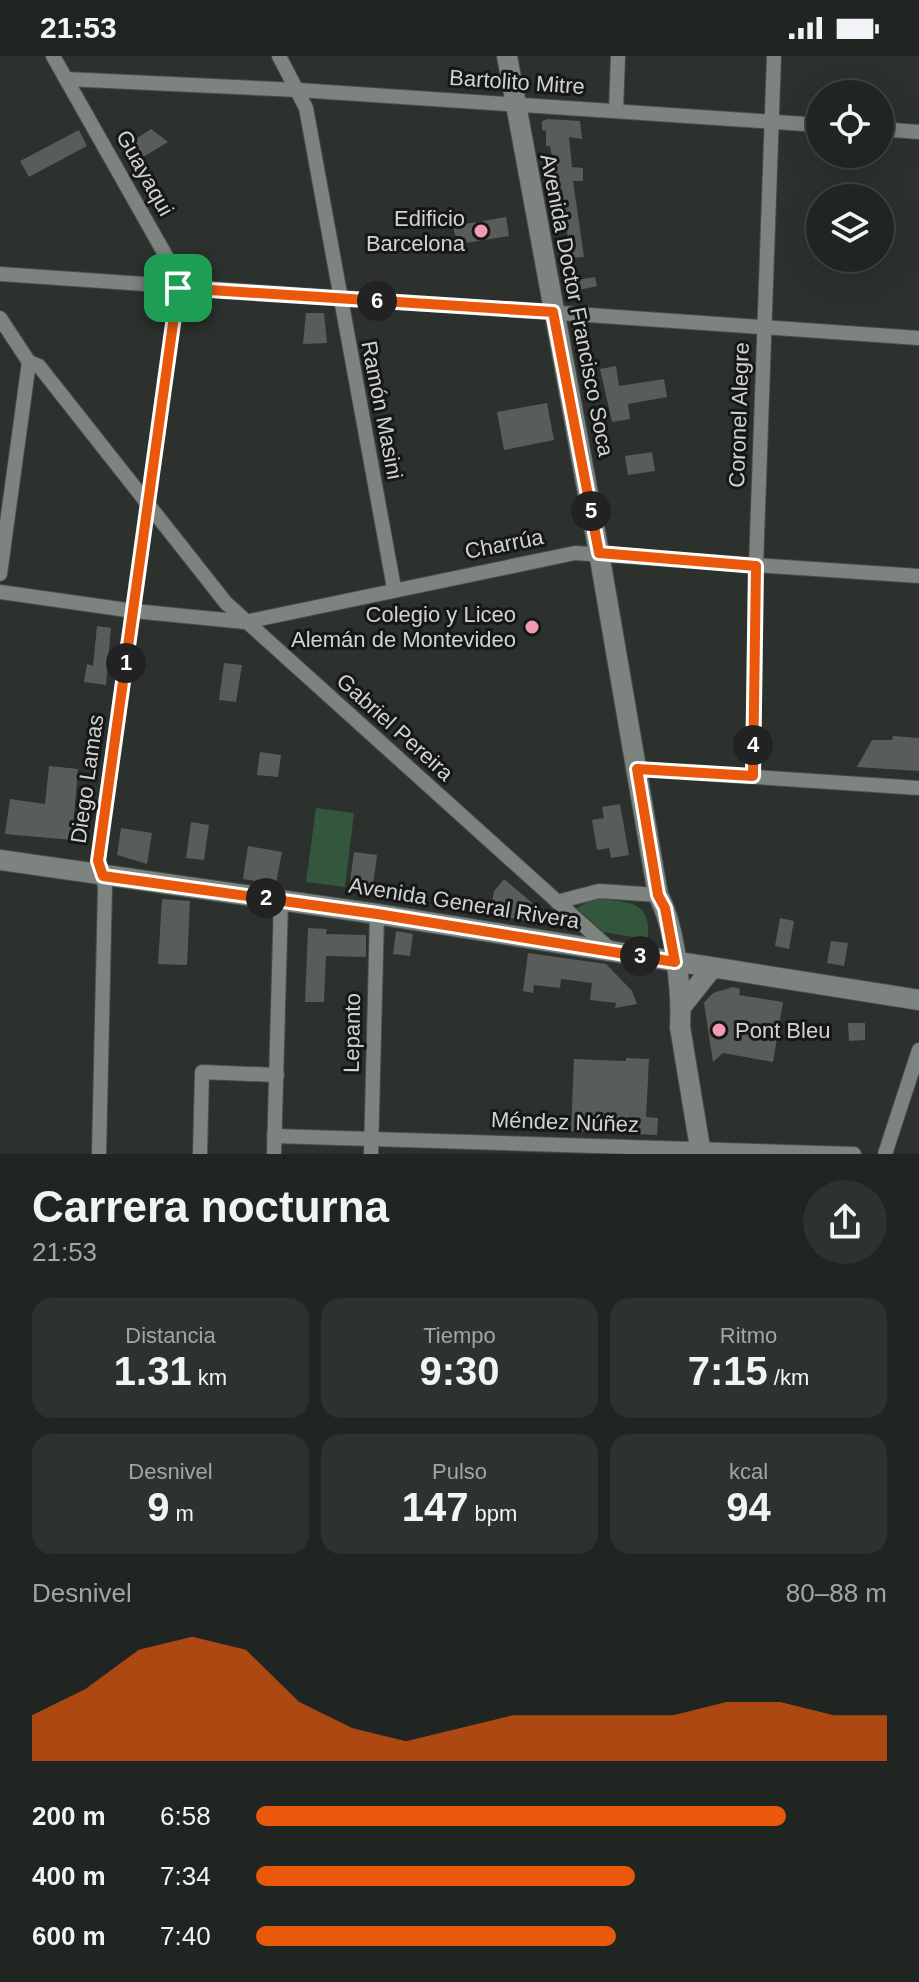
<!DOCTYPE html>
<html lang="es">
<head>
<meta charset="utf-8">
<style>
  :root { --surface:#212522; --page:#2d312f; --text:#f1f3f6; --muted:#a2a5a5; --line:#3e4240; --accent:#ea580c }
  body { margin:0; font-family:Helvetica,sans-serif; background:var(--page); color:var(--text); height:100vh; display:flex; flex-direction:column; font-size:30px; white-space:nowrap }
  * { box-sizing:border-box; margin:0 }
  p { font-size:26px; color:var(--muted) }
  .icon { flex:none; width:44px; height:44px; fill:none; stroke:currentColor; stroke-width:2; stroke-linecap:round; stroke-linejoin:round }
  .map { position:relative; height:1098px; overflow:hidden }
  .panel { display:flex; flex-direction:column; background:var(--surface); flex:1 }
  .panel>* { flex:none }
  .fabs { position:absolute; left:806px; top:24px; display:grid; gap:16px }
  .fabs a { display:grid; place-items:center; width:88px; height:88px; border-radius:50%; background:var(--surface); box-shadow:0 8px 32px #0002,0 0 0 2px var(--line); font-size:40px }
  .pin { position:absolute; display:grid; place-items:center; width:68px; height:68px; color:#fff; margin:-34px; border-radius:16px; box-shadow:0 4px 12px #0006 }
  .km { position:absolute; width:40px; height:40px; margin:-20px; border-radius:50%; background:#222; color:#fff; font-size:22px; line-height:40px; text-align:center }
  .round { display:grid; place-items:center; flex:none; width:84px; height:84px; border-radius:42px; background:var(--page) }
  .summary { display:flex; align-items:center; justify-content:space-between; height:136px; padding:0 32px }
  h1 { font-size:44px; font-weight:700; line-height:60px }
  .stats { display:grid; grid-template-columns:repeat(3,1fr); gap:12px; height:136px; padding:8px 32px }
  .stats div { display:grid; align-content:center; border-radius:20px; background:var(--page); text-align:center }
  .stats b { font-size:40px; font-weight:700 }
  .stats small { font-size:22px; font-weight:400 }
  .stats p { font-size:22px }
  .chart { height:224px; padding:16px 32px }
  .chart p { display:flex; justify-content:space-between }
  .chart svg { width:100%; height:144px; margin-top:8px; fill:var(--accent); opacity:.7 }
  ul { padding:0 32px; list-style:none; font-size:26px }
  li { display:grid; grid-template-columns:128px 96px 1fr; align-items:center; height:60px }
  li i { height:20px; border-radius:10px; background:var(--accent) }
  .status { display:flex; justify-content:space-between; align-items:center; height:56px; padding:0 40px; background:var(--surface); direction:ltr }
  .status svg { height:22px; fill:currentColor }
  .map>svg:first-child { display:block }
  .green { fill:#32573c }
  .building { fill:#585d59 }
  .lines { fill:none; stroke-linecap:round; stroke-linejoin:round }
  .street-casing { stroke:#494d4a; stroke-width:16 }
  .secondary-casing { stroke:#494d4a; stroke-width:22 }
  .street { stroke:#7d837e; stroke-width:14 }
  .secondary { stroke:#7d837e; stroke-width:20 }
  .route-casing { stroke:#fff; stroke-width:16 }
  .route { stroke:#ea580c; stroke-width:10 }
  .poi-dot { fill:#f19ab2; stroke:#161817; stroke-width:3 }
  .labels { text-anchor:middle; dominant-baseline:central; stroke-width:6; stroke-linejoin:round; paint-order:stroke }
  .street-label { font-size:22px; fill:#d0d3d1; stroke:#161817 }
  .poi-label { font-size:22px; fill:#d0d3d1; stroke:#161817; text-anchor:end }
</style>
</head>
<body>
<div class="status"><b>21:53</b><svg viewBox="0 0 49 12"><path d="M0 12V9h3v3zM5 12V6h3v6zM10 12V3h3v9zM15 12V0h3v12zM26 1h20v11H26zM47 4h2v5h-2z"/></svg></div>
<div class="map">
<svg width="919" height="1098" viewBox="0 0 919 1098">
  <rect width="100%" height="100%" fill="#2c312d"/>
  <g class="green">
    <path d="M316,752l38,5 -9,74 -39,-5z"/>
    <path d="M595,842c29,5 57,0 53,39l-4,2 -41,-7 -26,-24z"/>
  </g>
  <g class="building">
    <path d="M548,63l32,2 2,18 -13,-2 3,30 11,1v13h-10l11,76 -12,1 -22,-112h-4v-15l-4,-1v-9z"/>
    <path d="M151,73l17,13 -33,20 -10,-16z"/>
    <path d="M79,74l8,16 -58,31 -9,-16z"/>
    <path d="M506,161l3,19 -44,7 -10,-8 -2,-9z"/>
    <path d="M595,221l2,9 -18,4 -2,-10z"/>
    <path d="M306,257h18l3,30 -24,1z"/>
    <path d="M616,310l3,20 45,-7 3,18 -39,7 2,15 -18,3 -12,-53z"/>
    <path d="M547,347l7,37 -50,10 -7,-38z"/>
    <path d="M652,396l3,19 -27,4 -3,-19z"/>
    <path d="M97,570l14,2 -5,57 -22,-3 3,-18 6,2z"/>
    <path d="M224,607l18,2 -6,37 -17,-2z"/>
    <path d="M893,680l26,2v33l-62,-4 15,-27h20z"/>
    <path d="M260,696l21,3 -3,22 -21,-2z"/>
    <path d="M49,710l29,3 -6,71 -67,-6 5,-35 35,5z"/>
    <path d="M620,748l9,51 -18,3 -2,-10 -12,2 -5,-30 12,-2 -2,-11z"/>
    <path d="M191,766l18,3 -5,35 -18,-2z"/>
    <path d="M121,772l31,5 -5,31 -30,-9z"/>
    <path d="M248,790l34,6 -6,32 -33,-5z"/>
    <path d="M354,796l23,3 -4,30 -23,-3z"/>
    <path d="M504,823l33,28 -2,15 -45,-7 4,-24z"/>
    <path d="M162,843l28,2 -3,64 -29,-1z"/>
    <path d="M780,862l14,3 -5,28 -14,-3z"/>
    <path d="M308,872l19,1 -1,5 40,1v22l-40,-1 -2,46h-19z"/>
    <path d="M396,875l17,3 -3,22 -17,-2z"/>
    <path d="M831,885l17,2 -4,23 -17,-3z"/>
    <path d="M528,897l78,11 26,27 5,13 -22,4 1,-5 -26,-3 2,-17 -31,-4 -1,9 -26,-3 -1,8 -10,-2z"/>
    <path d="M733,931l7,2 -1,6 44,7 -10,60 -50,-9 -10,9 -9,-59 9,-10z"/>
    <path d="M848,967h17v17l-16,1z"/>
    <path d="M626,1002l23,1 -3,58 12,1 -1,17 -86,-4 3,-72 52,2z"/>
  </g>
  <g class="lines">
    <defs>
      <g id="street">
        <path d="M53,0l126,223 -81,582 7,26 -6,267"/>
        <path d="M279,0l27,52 88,480"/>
        <path d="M66,23l232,11 522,35"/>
        <path d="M616,55l2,-55"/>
        <path d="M880,73l39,3"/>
        <path d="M0,218l919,64"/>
        <path d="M0,262l29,44 10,4 187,237 385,347"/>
        <path d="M0,518l29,-212"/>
        <path d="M0,536l134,19 111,11 330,-69 344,23"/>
        <path d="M637,713l282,19"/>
        <path d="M753,720l3,-210 18,-510"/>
        <path d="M557,846l42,-11 59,4"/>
        <path d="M274,1080l580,18"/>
        <path d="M200,1098l2,-82 75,3"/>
        <path d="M274,1098l7,-254"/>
        <path d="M371,1098l6,-240"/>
        <path d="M885,1098l34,-104"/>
      </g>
      <g id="secondary">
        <path d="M507,0l92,497 59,342c17,31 24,96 22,132l21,127"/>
        <path d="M0,804l377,54 542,86"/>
        <path d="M681,951l31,-39"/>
      </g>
    </defs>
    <use href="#street" class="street-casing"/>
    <use href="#secondary" class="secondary-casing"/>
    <use href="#street" class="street"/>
    <use href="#secondary" class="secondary"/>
  </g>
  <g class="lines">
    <defs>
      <path id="route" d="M178,232l375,24 46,241 157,13 -3,210 -116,-7 21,126 7,13 10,54 -298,-48 -274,-38 -5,-15z"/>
    </defs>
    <use href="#route" class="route-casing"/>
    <use href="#route" class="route"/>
  </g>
  <g class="poi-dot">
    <circle cx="481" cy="175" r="8"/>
    <circle cx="532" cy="571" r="8"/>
    <circle cx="719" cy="974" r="8"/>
  </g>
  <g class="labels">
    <g class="street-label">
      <text transform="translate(517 26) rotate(4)">Bartolito Mitre</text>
      <text transform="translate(145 117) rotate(61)">Guayaqui</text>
      <text transform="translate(577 249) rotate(79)">Avenida Doctor Francisco Soca</text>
      <text transform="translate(382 354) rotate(79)">Ramón Masini</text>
      <text transform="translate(739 359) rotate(-88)">Coronel Alegre</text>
      <text transform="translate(504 488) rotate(-11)">Charrúa</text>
      <text transform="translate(395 671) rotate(42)">Gabriel Pereira</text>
      <text transform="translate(87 723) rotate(-82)">Diego Lamas</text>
      <text transform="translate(464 847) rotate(9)">Avenida General Rivera</text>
      <text transform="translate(352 977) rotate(-89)">Lepanto</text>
      <text transform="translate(565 1066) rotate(2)">Méndez Núñez</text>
    </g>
    <g class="poi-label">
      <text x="465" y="162">Edificio<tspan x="465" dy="25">Barcelona</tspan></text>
      <text x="516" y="558">Colegio y Liceo<tspan x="516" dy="25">Alemán de Montevideo</tspan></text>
      <text x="735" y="974" text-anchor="start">Pont Bleu</text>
    </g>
  </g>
</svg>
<div class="fabs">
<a><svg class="icon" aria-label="locate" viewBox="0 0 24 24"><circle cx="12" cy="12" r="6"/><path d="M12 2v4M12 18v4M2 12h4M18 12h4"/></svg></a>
<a><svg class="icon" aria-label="layers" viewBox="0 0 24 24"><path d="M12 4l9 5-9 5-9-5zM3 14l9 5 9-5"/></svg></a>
</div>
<div class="pin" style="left:178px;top:232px;background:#1e9e55"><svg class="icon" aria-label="arrive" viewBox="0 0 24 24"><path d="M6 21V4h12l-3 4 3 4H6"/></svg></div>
<b class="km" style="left:126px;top:607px">1</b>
<b class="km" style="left:266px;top:842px">2</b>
<b class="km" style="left:640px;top:900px">3</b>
<b class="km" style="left:753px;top:689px">4</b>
<b class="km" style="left:591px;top:455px">5</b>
<b class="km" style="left:377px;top:245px">6</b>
</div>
<section class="panel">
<div class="summary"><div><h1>Carrera nocturna</h1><p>21:53</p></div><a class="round"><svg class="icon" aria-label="share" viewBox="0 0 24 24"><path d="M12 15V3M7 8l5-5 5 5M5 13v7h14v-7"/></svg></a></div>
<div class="stats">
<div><p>Distancia</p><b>1.31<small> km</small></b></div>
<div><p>Tiempo</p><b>9:30</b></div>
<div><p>Ritmo</p><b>7:15<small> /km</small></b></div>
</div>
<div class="stats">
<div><p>Desnivel</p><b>9<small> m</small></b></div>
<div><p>Pulso</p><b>147<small> bpm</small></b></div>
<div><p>kcal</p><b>94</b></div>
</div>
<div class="chart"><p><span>Desnivel</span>80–88 m</p>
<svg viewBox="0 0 160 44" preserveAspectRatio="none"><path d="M0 44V30L10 22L20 10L30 6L40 10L50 26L60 34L70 38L80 34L90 30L100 30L110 30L120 30L130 26L140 26L150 30L160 30V44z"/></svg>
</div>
<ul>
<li><b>200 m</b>6:58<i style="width:84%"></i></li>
<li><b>400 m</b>7:34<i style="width:60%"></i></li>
<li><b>600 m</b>7:40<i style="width:57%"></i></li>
</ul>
</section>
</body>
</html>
